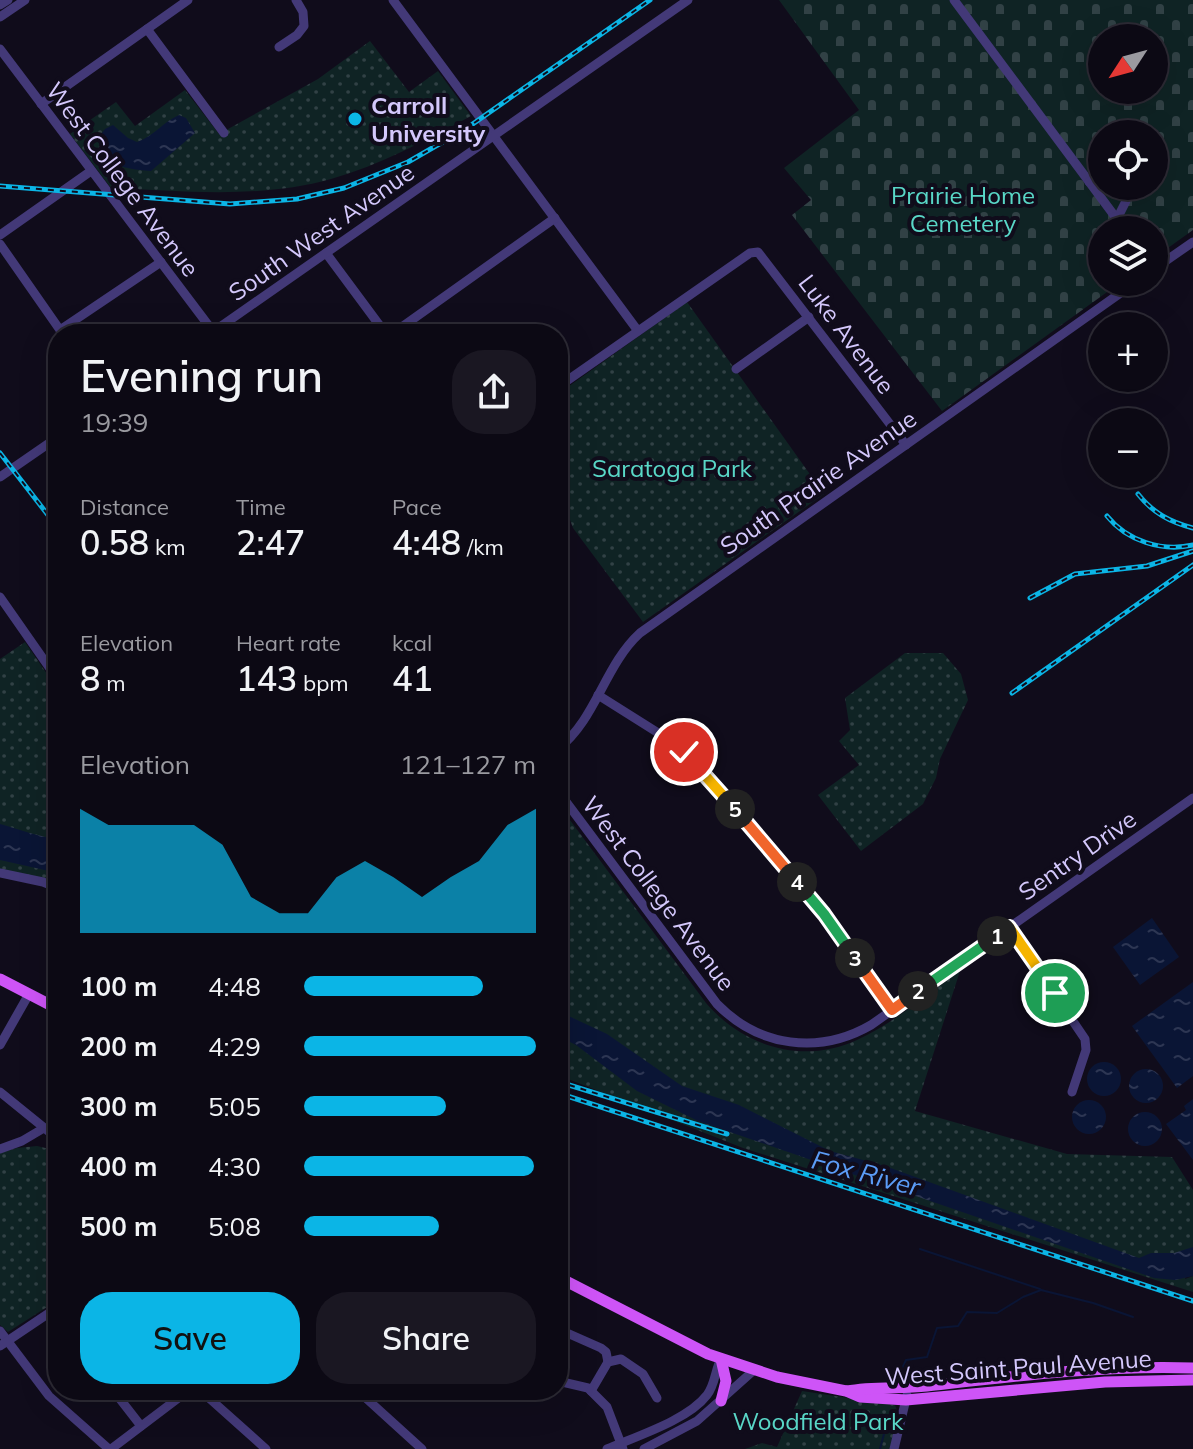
<!DOCTYPE html>
<html lang="en">
<head>
<meta charset="utf-8">
<style>
  :root { --surface:#0c0914; --page:#1a1722; --text:#f1f3f6; --muted:#9a9aa0; --line:#2c2a34; --accent:#0bb5e6 }
  body { margin:0; font-family:Mulish,sans-serif; background:var(--page); color:var(--text); height:100vh; display:flex; flex-direction:column; font-size:30px; white-space:nowrap }
  * { box-sizing:border-box; margin:0 }
  p { font-size:26px; color:var(--muted) }
  .icon { flex:none; width:44px; height:44px; fill:none; stroke:currentColor; stroke-width:2; stroke-linecap:round; stroke-linejoin:round }
  .map { position:relative; flex:1; overflow:hidden }
  .panel { position:absolute; left:48px; top:324px; width:520px; height:1076px; display:flex; flex-direction:column; background:var(--surface); border-radius:32px; box-shadow:0 8px 32px #0002,0 0 0 2px var(--line) }
  .panel>* { flex:none }
  .needle { width:52px; rotate:234deg }
  .buttons { position:absolute; left:1088px; top:24px; display:grid; gap:16px }
  .buttons a { display:grid; place-items:center; width:80px; height:80px; border-radius:50%; background:var(--surface); box-shadow:0 8px 32px #0002,0 0 0 2px var(--line); font-size:40px }
  .pin { position:absolute; display:grid; place-items:center; width:68px; height:68px; color:#fff; margin:-34px; border:4px solid #fff; border-radius:50%; box-shadow:0 2px 8px #0007 }
  .km { position:absolute; width:40px; height:40px; margin:-20px; border-radius:50%; background:#222; color:#fff; font-size:22px; line-height:40px; text-align:center }
  .round { display:grid; place-items:center; flex:none; width:84px; height:84px; border-radius:32px; background:var(--page) }
  .head { display:flex; align-items:center; justify-content:space-between; height:136px; padding:0 32px }
  h1 { font-size:44px; font-weight:600; line-height:60px }
  .stats { display:grid; grid-template-columns:repeat(3,1fr); gap:12px; height:136px; padding:8px 32px }
  .stats div { display:grid; align-content:center }
  .stats b { font-size:34px; font-weight:600 }
  .stats small { font-size:22px; font-weight:400 }
  .stats p { font-size:22px }
  .chart { height:224px; padding:16px 32px }
  .chart p { display:flex; justify-content:space-between }
  .chart svg { width:100%; height:144px; margin-top:8px; fill:var(--accent); opacity:.7 }
  .action { display:flex; gap:16px; margin-top:auto; padding:16px 32px }
  .action a { flex:1; height:92px; border-radius:32px; background:var(--accent); color:#111; font-size:32px; font-weight:600; line-height:92px; text-align:center }
  .action a+a { background:var(--page); color:var(--text) }
  ul { padding:0 32px; list-style:none; font-size:26px }
  li { display:grid; grid-template-columns:128px 96px 1fr; align-items:center; height:60px }
  li i { height:20px; border-radius:10px; background:var(--accent) }
  .map>svg:first-child { display:block }
  .cemetery { fill:url(#cemetery-stones); fill-rule:evenodd }
  .park { fill:url(#park-dots) }
  .water { fill:url(#water-ripples) }
  .lines { fill:none; stroke-linecap:round; stroke-linejoin:round }
  .stream { stroke:#0a1535; stroke-width:2 }
  .minor { stroke:#433978; stroke-width:9 }
  .major { stroke:#ce54f7; stroke-width:11 }
  .rail-casing { stroke:#0bb5e6; stroke-width:5 }
  .rail { stroke:#100c1b; stroke-width:2; stroke-dasharray:6; stroke-linecap:butt }
  .split-1-casing { stroke:#fff; stroke-width:16 }
  .split-2-casing { stroke:#fff; stroke-width:16 }
  .split-3-casing { stroke:#fff; stroke-width:16 }
  .split-4-casing { stroke:#fff; stroke-width:16 }
  .split-5-casing { stroke:#fff; stroke-width:16 }
  .split-6-casing { stroke:#fff; stroke-width:16 }
  .split-1 { stroke:#f5b400; stroke-width:10 }
  .split-2 { stroke:#22a559; stroke-width:10 }
  .split-3 { stroke:#f0652b; stroke-width:10 }
  .split-4 { stroke:#22a559; stroke-width:10 }
  .split-5 { stroke:#f0652b; stroke-width:10 }
  .split-6 { stroke:#f5b400; stroke-width:10 }
  .poi-dot { fill:#0bb5e6; stroke:#100c1b; stroke-width:3 }
  .labels { text-anchor:middle; dominant-baseline:central; stroke-width:8; stroke-linejoin:round; paint-order:stroke }
  .poi-label { font-size:24px; font-weight:bold; fill:#d4c8fc; stroke:#100c1b; text-anchor:start }
  .street-label { font-size:24px; fill:#d4c8fc; stroke:#100c1b }
  .park-label { font-size:24px; fill:#59d7c7; stroke:#100c1b }
  .water-label { font-size:26px; font-style:italic; fill:#5b9cf7; stroke:#100c1b }
</style>
</head>
<body>
<div class="map">
<svg width="1193" height="1449" viewBox="0 0 1193 1449">
  <defs>
    <pattern id="cemetery-stones" width="16" height="16" patternUnits="userSpaceOnUse" patternTransform="scale(2)"><rect width="16" height="16" fill="#0f2324"/><path d="M2 7V4a2 2 0 0 1 4 0v3zM10 15v-3a2 2 0 0 1 4 0v3z" fill="#314145"/></pattern>
    <pattern id="park-dots" width="8" height="8" patternUnits="userSpaceOnUse" patternTransform="scale(2)"><rect width="8" height="8" fill="#0f2324"/><path d="M2 2h.1M6 6h.1" fill="none" stroke="#314145" stroke-width="1.8" stroke-linecap="round"/></pattern>
    <pattern id="water-ripples" width="26" height="14" patternUnits="userSpaceOnUse" patternTransform="scale(2)"><rect width="26" height="14" fill="#0a1535"/><path d="M2 4q2-2 4 0t4 0M15 11q2-2 4 0t4 0" fill="none" stroke="#2d3653"/></pattern>
  </defs>
  <rect width="100%" height="100%" fill="#100c1b"/>
  <path class="cemetery" d="M779,0h414v230l-39,28v-28h-52v52h19l-179,129 -150,-196 19,-15 -27,-32 75,-58zM1102,38h52v52h-52zM1102,134h52v52h-52z"/>
  <g class="park">
    <path d="M370,41l39,51 29,-21 33,45c-44,24 -91,49 -140,63 -71,20 -148,12 -220,9l-41,-54 46,-32 19,24 50,-36 34,44 99,-55z"/>
    <path d="M687,302l137,192 -181,128 -70,-94 -15,-41 4,-24 -4,-6v-63z"/>
    <path d="M25,642l33,48v195l-58,-14v-212z"/>
    <path d="M905,653h38l18,21 7,26 -28,59 -4,19 -13,26 -62,47 -43,-56 41,-30 -20,-24 11,-11 -5,-32z"/>
    <path d="M558,804l148,199c38,44 97,62 151,37 37,-17 70,-46 103,-69l-45,140 152,43 105,3 21,33v64l-8,25 8,-3v16l-450,-144 -185,-73z"/>
    <path d="M37,1146l21,5v149l-50,32 -8,-7v-172l17,-5z"/>
    <path d="M802,1391l93,14 3,8 -8,36h-145l17,-6 15,4z"/>
  </g>
  <g class="water">
    <path d="M179,115l7,3 9,15 -44,38c-33,-3 -35,-3 -54,-31l8,-11 8,-4 15,13 9,4c17,-6 26,-20 42,-27z"/>
    <path d="M0,824c19,5 39,13 58,15v34l-58,-13z"/>
    <path d="M1152,918l27,39 -39,28 -27,-38z"/>
    <path d="M1193,982v94l-16,12 -45,-62z"/>
    <path d="M558,1011l49,23 75,52 57,19 91,46 55,15 254,92 12,-5h23l19,-6v29l-18,4 -21,-2 -456,-157 -61,-30 -61,-46 -18,-9z"/>
    <circle cx="1104" cy="1079" r="17"/>
    <circle cx="1146" cy="1086" r="17"/>
    <path d="M1193,1099v61l-27,-36 20,-14 -2,-4z"/>
    <circle cx="1089" cy="1117" r="17"/>
    <circle cx="1145" cy="1129" r="17"/>
  </g>
  <g class="lines">
    <g class="stream">
      <path d="M920,1249l120,40"/>
      <path d="M900,1373l6,-13 21,-3 10,-29 21,-2 9,-14 30,1 26,-16 18,-7 52,13 40,14"/>
      <path d="M880,1449l8,-30"/>
    </g>
    <g class="minor">
      <path d="M393,0l245,331"/>
      <path d="M954,0l171,230"/>
      <path d="M0,5l8,-5"/>
      <path d="M0,17l25,-17"/>
      <path d="M147,29l77,104"/>
      <path d="M279,47l18,-12 7,-9 -1,-14 -7,-12"/>
      <path d="M0,49l215,285"/>
      <path d="M41,104l147,-104"/>
      <path d="M1089,182l13,-5"/>
      <path d="M1117,219l9,-18 -5,-15"/>
      <path d="M0,235l91,-64"/>
      <path d="M0,244l60,86 101,-68"/>
      <path d="M326,253l60,81"/>
      <path d="M1154,269l39,-27"/>
      <path d="M210,334l478,-334"/>
      <path d="M392,334l163,-116"/>
      <path d="M736,369l73,-52"/>
      <path d="M558,387l192,-134 8,-1 148,193"/>
      <path d="M0,477l58,-40"/>
      <path d="M0,597l58,83"/>
      <path d="M598,695l73,46 20,17 133,156 68,96"/>
      <path d="M558,749c39,-31 46,-83 82,-116l496,-351"/>
      <path d="M558,791l159,213c42,43 102,51 154,21l322,-227"/>
      <path d="M0,873l43,9 15,6"/>
      <path d="M1009,927l76,112 1,11 -14,42"/>
      <path d="M0,1045l29,-51"/>
      <path d="M0,1092l58,47"/>
      <path d="M0,1149l22,-8 22,-13"/>
      <path d="M558,1329l43,19 5,4 2,10"/>
      <path d="M0,1331l49,65 60,53"/>
      <path d="M0,1346l58,-39"/>
      <path d="M558,1381l30,7 19,19 16,42"/>
      <path d="M113,1390l28,36"/>
      <path d="M200,1390l66,59"/>
      <path d="M357,1390l65,59"/>
      <path d="M591,1391l17,-29 13,-3 22,15 14,24"/>
      <path d="M111,1449l78,-59"/>
      <path d="M607,1449c30,-13 81,-29 100,-54 8,-10 8,-25 14,-36"/>
      <path d="M644,1449l53,-28 56,-50"/>
      <path d="M894,1449l13,-54"/>
    </g>
    <g class="major">
      <path d="M0,979l58,30"/>
      <path d="M558,1277l150,77 69,23 69,14 14,6 46,3 199,-18 88,-2"/>
      <path d="M721,1359l5,22 -5,20"/>
      <path d="M847,1391c26,-5 54,-2 80,-5 89,-10 177,-21 266,-18"/>
    </g>
    <defs>
      <g id="rail">
        <path d="M0,186l230,18 67,-5 47,-11 64,-26 59,-34 183,-128"/>
        <path d="M0,453l58,75"/>
        <path d="M1138,494c15,19 32,28 55,34"/>
        <path d="M1107,516c20,25 55,36 86,29"/>
        <path d="M1030,598l45,-24 72,-8 46,-15"/>
        <path d="M1012,693l181,-128"/>
        <path d="M569,1085l158,49"/>
        <path d="M558,1093l635,208"/>
      </g>
    </defs>
    <use href="#rail" class="rail-casing"/>
    <use href="#rail" class="rail"/>
  </g>
  <g class="lines">
    <defs>
      <path id="split-1" d="M997,936l12,-9 46,66"/>
      <path id="split-2" d="M918,991l79,-55"/>
      <path id="split-3" d="M855,958l37,52 26,-19"/>
      <path id="split-4" d="M797,882l27,32 31,44"/>
      <path id="split-5" d="M735,809l62,73"/>
      <path id="split-6" d="M684,752l51,57"/>
    </defs>
    <use href="#split-1" class="split-1-casing"/>
    <use href="#split-2" class="split-2-casing"/>
    <use href="#split-3" class="split-3-casing"/>
    <use href="#split-4" class="split-4-casing"/>
    <use href="#split-5" class="split-5-casing"/>
    <use href="#split-6" class="split-6-casing"/>
    <use href="#split-1" class="split-1"/>
    <use href="#split-2" class="split-2"/>
    <use href="#split-3" class="split-3"/>
    <use href="#split-4" class="split-4"/>
    <use href="#split-5" class="split-5"/>
    <use href="#split-6" class="split-6"/>
  </g>
  <circle class="poi-dot" cx="355" cy="119" r="8"/>
  <g class="labels">
    <g class="poi-label">
      <text x="371" y="105">Carroll<tspan x="371" dy="28">University</tspan></text>
    </g>
    <g class="street-label">
      <text transform="translate(123 179) rotate(53)">West College Avenue</text>
      <text transform="translate(321 232) rotate(-35)">South West Avenue</text>
      <text transform="translate(847 334) rotate(53)">Luke Avenue</text>
      <text transform="translate(818 482) rotate(-35)">South Prairie Avenue</text>
      <text transform="translate(1077 855) rotate(-35)">Sentry Drive</text>
      <text transform="translate(659 893) rotate(53)">West College Avenue</text>
      <text transform="translate(1018 1367) rotate(-4)">West Saint Paul Avenue</text>
    </g>
    <g class="park-label">
      <text x="963" y="195">Prairie Home<tspan x="963" dy="28">Cemetery</tspan></text>
      <text x="672" y="468">Saratoga Park</text>
      <text x="818" y="1421">Woodfield Park</text>
    </g>
    <g class="water-label">
      <text transform="translate(866 1173) rotate(15)">Fox River</text>
    </g>
  </g>
</svg>
<div class="buttons">
<a><svg class="needle" viewBox="-14 -14 28 28"><path d="M0-13l5 13h-10z" fill="#e53935"/><path d="M0 13l5-13h-10z" fill="#9a9aa0"/></svg></a>
<a><svg class="icon" aria-label="locate" viewBox="0 0 24 24"><circle cx="12" cy="12" r="6"/><path d="M12 2v4M12 18v4M2 12h4M18 12h4"/></svg></a>
<a><svg class="icon" aria-label="layers" viewBox="0 0 24 24"><path d="M12 4l9 5-9 5-9-5zM3 14l9 5 9-5"/></svg></a>
<a>+</a>
<a>−</a>
</div>
<div class="pin" style="left:1055px;top:993px;background:#1e9e55"><svg class="icon" aria-label="arrive" viewBox="0 0 24 24"><path d="M6 21V4h12l-3 4 3 4H6"/></svg></div>
<div class="pin" style="left:684px;top:752px;background:#d93025"><svg class="icon" aria-label="check" viewBox="0 0 24 24"><path d="M5 12l5 5 9-10"/></svg></div>
<b class="km" style="left:997px;top:936px">1</b>
<b class="km" style="left:918px;top:991px">2</b>
<b class="km" style="left:855px;top:958px">3</b>
<b class="km" style="left:797px;top:882px">4</b>
<b class="km" style="left:735px;top:809px">5</b>
<section class="panel">
<div class="head"><div><h1>Evening run</h1><p>19:39</p></div><a class="round"><svg class="icon" aria-label="share" viewBox="0 0 24 24"><path d="M12 15V3M7 8l5-5 5 5M5 13v7h14v-7"/></svg></a></div>
<div class="stats">
<div><p>Distance</p><b>0.58<small> km</small></b></div>
<div><p>Time</p><b>2:47</b></div>
<div><p>Pace</p><b>4:48<small> /km</small></b></div>
</div>
<div class="stats">
<div><p>Elevation</p><b>8<small> m</small></b></div>
<div><p>Heart rate</p><b>143<small> bpm</small></b></div>
<div><p>kcal</p><b>41</b></div>
</div>
<div class="chart"><p><span>Elevation</span>121–127 m</p>
<svg viewBox="0 0 160 44" preserveAspectRatio="none"><path d="M0 44V6L10 11L20 11L30 11L40 11L50 17L60 33L70 38L80 38L90 27L100 22L110 27L120 33L130 27L140 22L150 11L160 6V44z"/></svg>
</div>
<ul>
<li><b>100 m</b>4:48<i style="width:77%"></i></li>
<li><b>200 m</b>4:29<i style="width:100%"></i></li>
<li><b>300 m</b>5:05<i style="width:61%"></i></li>
<li><b>400 m</b>4:30<i style="width:99%"></i></li>
<li><b>500 m</b>5:08<i style="width:58%"></i></li>
</ul>
<div class="action"><a>Save</a><a>Share</a></div>
</section>
</div>
</body>
</html>
